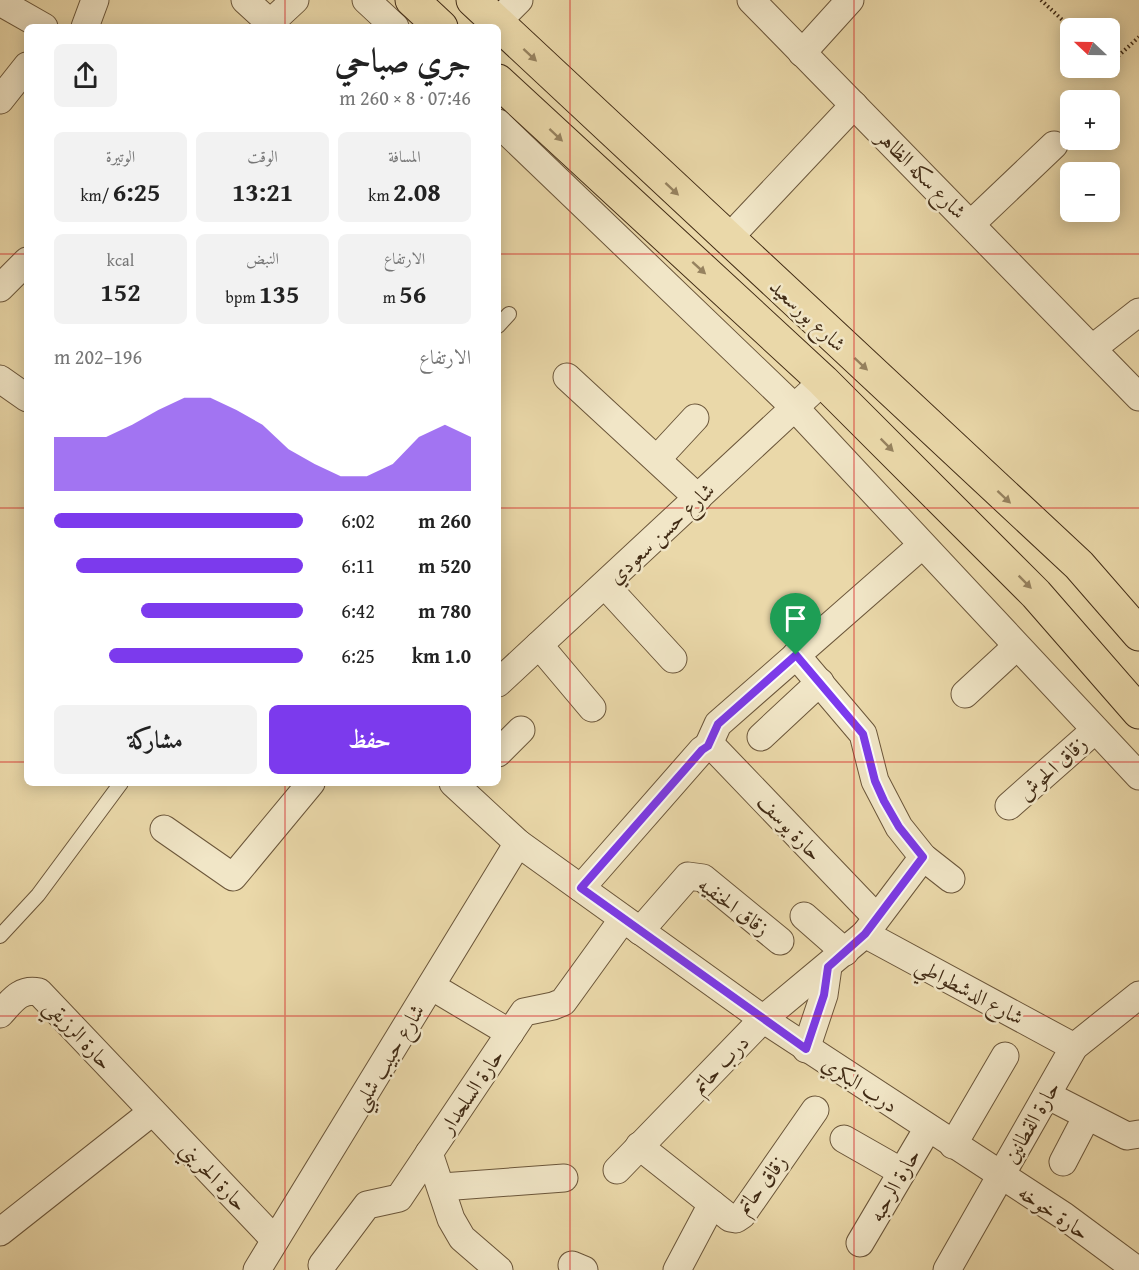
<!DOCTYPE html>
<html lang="ar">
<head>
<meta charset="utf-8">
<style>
  :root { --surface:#fff; --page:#f2f2f2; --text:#222; --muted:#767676; --accent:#7c3aed }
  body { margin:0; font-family:"Gentium Book Plus",Amiri,serif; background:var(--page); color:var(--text); direction:rtl; height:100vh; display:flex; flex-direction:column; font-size:22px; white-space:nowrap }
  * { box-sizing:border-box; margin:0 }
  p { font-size:20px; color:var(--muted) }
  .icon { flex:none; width:33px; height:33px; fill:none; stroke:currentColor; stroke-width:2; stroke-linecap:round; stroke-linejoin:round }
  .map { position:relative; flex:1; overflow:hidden; direction:ltr }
  .sheet { position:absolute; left:24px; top:24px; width:477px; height:762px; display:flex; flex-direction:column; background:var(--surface); border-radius:9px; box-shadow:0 3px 15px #0003; direction:rtl }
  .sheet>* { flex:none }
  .needle { width:39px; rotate:292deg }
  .fabs { position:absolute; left:1060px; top:18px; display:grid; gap:12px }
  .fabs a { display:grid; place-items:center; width:60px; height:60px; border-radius:9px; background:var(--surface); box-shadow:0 3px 15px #0003; font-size:30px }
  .pin { position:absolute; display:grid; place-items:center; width:51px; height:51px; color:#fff; margin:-62px -26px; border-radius:50% 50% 50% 0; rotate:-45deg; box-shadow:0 0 6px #0007 }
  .pin .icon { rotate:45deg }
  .round { display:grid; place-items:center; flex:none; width:63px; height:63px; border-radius:9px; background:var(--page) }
  .headline { display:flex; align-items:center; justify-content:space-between; height:102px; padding:0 30px }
  h1 { font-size:33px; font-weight:700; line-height:45px }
  .metrics { display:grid; grid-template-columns:repeat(3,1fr); gap:9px; height:102px; padding:6px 30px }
  .metrics div { display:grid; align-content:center; border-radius:9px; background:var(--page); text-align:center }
  .metrics b { font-size:26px; font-weight:700 }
  .metrics small { font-size:16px; font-weight:400 }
  .metrics p { font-size:16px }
  .chart { height:168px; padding:12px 30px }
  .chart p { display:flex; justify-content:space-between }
  .chart svg { width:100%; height:108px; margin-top:6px; fill:var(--accent); opacity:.7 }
  .button { display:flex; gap:12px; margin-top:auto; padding:12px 30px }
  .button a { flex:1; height:69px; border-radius:9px; background:var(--accent); color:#fff; font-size:24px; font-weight:700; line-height:69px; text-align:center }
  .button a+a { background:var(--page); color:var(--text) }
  ul { padding:0 30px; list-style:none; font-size:20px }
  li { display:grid; grid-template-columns:96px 72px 1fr; align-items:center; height:45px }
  li i { height:15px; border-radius:8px; background:var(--accent) }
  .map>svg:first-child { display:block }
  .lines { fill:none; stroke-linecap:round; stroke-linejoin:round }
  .lane-casing { stroke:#6b563a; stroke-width:16 }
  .street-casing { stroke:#6b563a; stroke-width:29 }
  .primary-casing { stroke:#412b15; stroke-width:35 }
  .path { stroke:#412b15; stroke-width:4; stroke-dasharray:1.5 3; stroke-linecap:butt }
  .lane { stroke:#f1e6c7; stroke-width:14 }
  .street { stroke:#f1e6c7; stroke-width:27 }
  .primary { stroke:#ead8a9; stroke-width:33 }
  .oneway { fill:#96825f }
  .route-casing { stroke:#fff; stroke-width:12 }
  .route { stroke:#7c3aed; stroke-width:8 }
  .grid { fill:none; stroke:#d62828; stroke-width:1.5; stroke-opacity:0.55 }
  .labels { text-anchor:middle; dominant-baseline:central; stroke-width:5; stroke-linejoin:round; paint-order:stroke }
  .street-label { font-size:21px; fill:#412b15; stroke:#f1e6c7 }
</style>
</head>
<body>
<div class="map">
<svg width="1139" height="1270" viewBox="0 0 1139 1270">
  <rect width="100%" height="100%" fill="#ead8a9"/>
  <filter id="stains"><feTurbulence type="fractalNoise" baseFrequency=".00333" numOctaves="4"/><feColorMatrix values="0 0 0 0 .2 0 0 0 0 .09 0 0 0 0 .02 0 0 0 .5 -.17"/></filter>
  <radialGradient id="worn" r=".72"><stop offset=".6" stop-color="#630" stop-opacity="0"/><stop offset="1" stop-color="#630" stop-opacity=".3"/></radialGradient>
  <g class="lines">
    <defs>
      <g id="lane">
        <path d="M498,326l11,-12"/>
        <path d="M0,936l38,-41 83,-112"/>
      </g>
      <g id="street">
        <path d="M245,0l25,23"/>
        <path d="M366,0l29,27"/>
        <path d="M751,0l388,397"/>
        <path d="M0,2l44,25"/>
        <path d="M496,23l23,-23"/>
        <path d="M85,27l10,-27"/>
        <path d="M266,27l29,-27"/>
        <path d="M802,53l48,-53"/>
        <path d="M0,100l27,-34"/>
        <path d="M498,123l297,285 344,368"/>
        <path d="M971,224l83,-79"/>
        <path d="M727,240l127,-135"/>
        <path d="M0,288l27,-27"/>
        <path d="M1093,348l46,-36"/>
        <path d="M567,377l131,121"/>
        <path d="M0,379l27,19"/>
        <path d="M657,459l38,-41"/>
        <path d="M605,585l68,74"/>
        <path d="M539,645l53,63"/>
        <path d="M796,655l67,79 12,47 24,46 24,30 28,22"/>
        <path d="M498,683l325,-302"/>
        <path d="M965,694l51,-47"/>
        <path d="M761,737l59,-55"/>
        <path d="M708,746l10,-22 203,-178"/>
        <path d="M498,753l23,-23"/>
        <path d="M453,783l65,60 245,176 301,197 73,54"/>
        <path d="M1009,806l86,-76"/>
        <path d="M164,829l69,48 78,-94"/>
        <path d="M581,888l121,-138 6,-4 7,3 161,168"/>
        <path d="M804,916l41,36"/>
        <path d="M640,931l48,-55 15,2 77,63"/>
        <path d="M865,934l209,113"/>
        <path d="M431,986l79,47"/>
        <path d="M0,1014c12,-13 20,-26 39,-22l236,248"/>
        <path d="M806,1049l18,-54 4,-28"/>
        <path d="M1047,1095l80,41 12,-2"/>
        <path d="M844,1139l58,33"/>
        <path d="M953,1145l52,-89"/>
        <path d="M639,1146l91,72 6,1 6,-4 73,-105"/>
        <path d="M429,1153l22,66 11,19 37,32"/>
        <path d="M1063,1162l24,-46"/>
        <path d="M617,1170l146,-151 102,-85 58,-77"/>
        <path d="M442,1187l122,-9"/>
        <path d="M0,1232l152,-120"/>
        <path d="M860,1243l68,-115"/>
        <path d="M322,1265l45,-60 32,-7 125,-186 29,-6 10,-4 60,-83"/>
        <path d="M572,1265l12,5"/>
        <path d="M257,1270l261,-427"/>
        <path d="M677,1270l35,-66"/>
        <path d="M947,1270l127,-223 65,-52"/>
      </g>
      <g id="primary">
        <path d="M412,0l29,27"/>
        <path d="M473,0l606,565 60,69"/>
        <path d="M498,81l325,300 213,213 103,118"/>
      </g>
    </defs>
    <use href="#lane" class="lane-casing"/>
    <use href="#street" class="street-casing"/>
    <use href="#primary" class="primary-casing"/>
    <g class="path">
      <path d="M1041,0l30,28"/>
      <path d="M1110,57l6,1 23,-21"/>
    </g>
    <use href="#lane" class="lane"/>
    <use href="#street" class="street"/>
    <use href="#primary" class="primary"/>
  </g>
  <defs><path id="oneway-solid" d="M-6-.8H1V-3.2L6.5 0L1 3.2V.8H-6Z" transform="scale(1.5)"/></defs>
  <g class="oneway">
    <use href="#oneway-solid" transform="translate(530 55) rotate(43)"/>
    <use href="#oneway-solid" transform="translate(556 135) rotate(43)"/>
    <use href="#oneway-solid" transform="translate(672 189) rotate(43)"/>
    <use href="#oneway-solid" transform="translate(699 268) rotate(42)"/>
    <use href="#oneway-solid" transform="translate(861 364) rotate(43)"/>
    <use href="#oneway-solid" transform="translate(887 445) rotate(45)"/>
    <use href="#oneway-solid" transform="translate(1004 497) rotate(43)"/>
    <use href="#oneway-solid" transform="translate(1025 582) rotate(45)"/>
  </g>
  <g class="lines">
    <defs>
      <path id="route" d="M796,655l67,79 12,47 9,20 15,26 24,30 -58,77 -37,33 -4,28 -18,54 -225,-161 121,-138 6,-4 10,-22z"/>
    </defs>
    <use href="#route" class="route-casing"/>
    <use href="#route" class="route"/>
  </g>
  <path class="grid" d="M285,0v27M570,0v1270M854,0v1270M0,254h27M498,254h641M0,508h27M498,508h641M0,762h27M498,762h641M285,783v487M0,1016h1139"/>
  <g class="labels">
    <g class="street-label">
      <text transform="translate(922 174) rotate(45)">شارع سكه الظاهر</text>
      <text transform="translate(808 315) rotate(43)">شارع بورسعيد</text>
      <text transform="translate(661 533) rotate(-43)">شارع حسن سعودي</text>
      <text transform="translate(1052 768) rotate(-42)">زقاق الحوش</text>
      <text transform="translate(790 827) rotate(46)">حارة يوسف</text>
      <text transform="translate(734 906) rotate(37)">زقاق الحنفيه</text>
      <text transform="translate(970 991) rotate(28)">شارع الدشطواطي</text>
      <text transform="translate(79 1034) rotate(47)">حارة الرزيقي</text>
      <text transform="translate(388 1057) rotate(-59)">شارع حبيب شلبي</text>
      <text transform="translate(720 1064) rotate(-46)">درب حاتم</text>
      <text transform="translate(860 1084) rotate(33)">درب البكري</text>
      <text transform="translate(471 1091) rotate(-56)">حارة السلحدار</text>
      <text transform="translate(1031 1122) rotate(-60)">حارة القطانين</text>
      <text transform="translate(214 1176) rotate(46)">حارة الحريني</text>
      <text transform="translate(761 1184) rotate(-52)">زقاق حاتم</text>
      <text transform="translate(894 1185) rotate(-60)">حارة الرحبه</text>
      <text transform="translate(1054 1212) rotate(34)">حارة خوخه</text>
    </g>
  </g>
  <rect width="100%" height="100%" filter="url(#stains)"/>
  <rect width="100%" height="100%" fill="url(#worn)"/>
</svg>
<div class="fabs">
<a><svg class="needle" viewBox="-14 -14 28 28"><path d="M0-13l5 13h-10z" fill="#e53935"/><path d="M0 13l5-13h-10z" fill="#767676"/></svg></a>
<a>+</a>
<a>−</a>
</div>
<div class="pin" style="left:796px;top:655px;background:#1e9e55"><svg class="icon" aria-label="arrive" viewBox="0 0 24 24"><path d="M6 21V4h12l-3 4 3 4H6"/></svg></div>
<section class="sheet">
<div class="headline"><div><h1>جري صباحي</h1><p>07:46 · 8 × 260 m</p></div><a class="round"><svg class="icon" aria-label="share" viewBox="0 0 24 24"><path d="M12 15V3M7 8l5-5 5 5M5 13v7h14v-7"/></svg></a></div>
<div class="metrics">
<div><p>المسافة</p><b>2.08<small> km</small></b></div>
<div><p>الوقت</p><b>13:21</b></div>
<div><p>الوتيرة</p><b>6:25<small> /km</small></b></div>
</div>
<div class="metrics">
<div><p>الارتفاع</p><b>56<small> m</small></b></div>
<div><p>النبض</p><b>135<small> bpm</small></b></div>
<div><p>kcal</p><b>152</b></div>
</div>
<div class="chart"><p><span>الارتفاع</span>196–202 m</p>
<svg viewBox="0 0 160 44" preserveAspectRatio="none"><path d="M0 44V22L10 22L20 22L30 17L40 11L50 6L60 6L70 11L80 17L90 27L100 33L110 38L120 38L130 33L140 22L150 17L160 22V44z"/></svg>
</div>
<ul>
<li><b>260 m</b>6:02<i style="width:100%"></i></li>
<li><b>520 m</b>6:11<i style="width:91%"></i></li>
<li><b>780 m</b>6:42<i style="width:65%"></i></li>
<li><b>1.0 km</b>6:25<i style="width:78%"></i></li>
</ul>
<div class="button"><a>حفظ</a><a>مشاركة</a></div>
</section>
</div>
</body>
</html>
